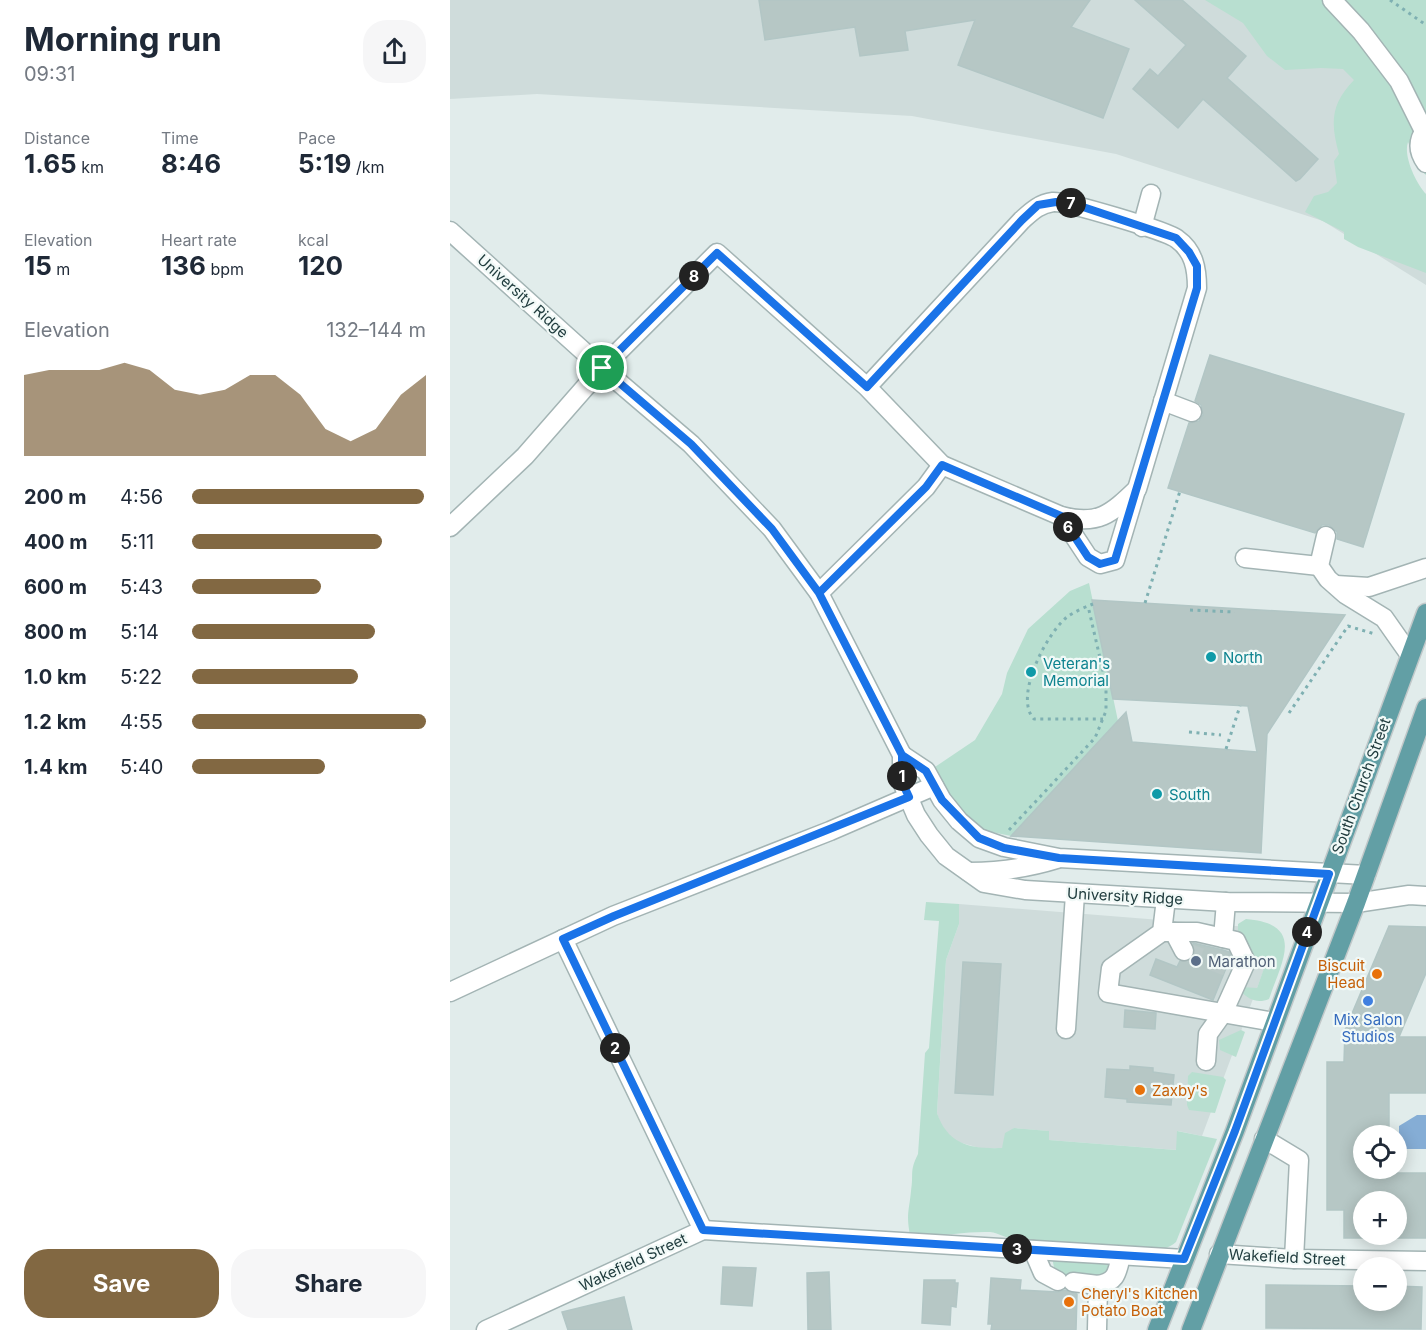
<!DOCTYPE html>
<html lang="en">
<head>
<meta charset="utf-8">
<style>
  :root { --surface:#fff; --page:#f6f6f7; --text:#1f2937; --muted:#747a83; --accent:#826842 }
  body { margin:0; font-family:Inter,sans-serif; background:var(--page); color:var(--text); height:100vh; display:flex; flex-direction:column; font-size:22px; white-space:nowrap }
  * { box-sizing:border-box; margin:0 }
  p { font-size:20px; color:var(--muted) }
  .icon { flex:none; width:33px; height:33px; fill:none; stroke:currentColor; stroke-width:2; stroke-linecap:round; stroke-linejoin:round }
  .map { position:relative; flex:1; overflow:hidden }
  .side { display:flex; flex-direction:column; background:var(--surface); width:450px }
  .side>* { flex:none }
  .buttons { position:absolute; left:903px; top:1125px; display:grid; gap:12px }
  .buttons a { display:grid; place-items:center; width:54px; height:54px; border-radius:50%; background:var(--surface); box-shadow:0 3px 15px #0003; font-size:30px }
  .pin { position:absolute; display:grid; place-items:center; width:51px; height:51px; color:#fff; margin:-26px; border:3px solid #fff; border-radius:50%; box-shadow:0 2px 6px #0007 }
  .km { position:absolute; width:30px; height:30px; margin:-15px; border-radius:50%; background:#222; color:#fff; font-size:16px; line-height:30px; text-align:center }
  .round { display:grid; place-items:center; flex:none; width:63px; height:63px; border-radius:24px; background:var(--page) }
  .headline { display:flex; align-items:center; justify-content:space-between; height:102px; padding:0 24px }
  h1 { font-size:33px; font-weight:700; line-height:45px }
  .figures { display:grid; grid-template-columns:repeat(3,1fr); gap:9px; height:102px; padding:6px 24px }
  .figures div { display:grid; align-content:center }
  .figures b { font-size:26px; font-weight:700 }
  .figures small { font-size:16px; font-weight:400 }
  .figures p { font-size:16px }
  .chart { height:168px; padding:12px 24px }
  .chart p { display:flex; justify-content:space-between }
  .chart svg { width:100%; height:108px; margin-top:6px; fill:var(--accent); opacity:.7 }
  .cta { display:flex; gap:12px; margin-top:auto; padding:12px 24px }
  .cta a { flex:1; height:69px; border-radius:24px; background:var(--accent); color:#fff; font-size:24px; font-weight:700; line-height:69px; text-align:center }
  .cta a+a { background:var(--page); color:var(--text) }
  ul { padding:0 24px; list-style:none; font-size:20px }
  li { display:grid; grid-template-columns:96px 72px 1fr; align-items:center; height:45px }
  li i { height:15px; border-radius:8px; background:var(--accent) }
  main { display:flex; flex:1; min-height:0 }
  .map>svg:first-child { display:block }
  .built { fill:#cfdcdb }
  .green { fill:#b8dfd0 }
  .water { fill:#85add5 }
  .building { fill:#b6c7c5; stroke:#b2c6c5; stroke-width:1.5 }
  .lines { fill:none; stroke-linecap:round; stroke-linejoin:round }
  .minor-tunnel { stroke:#bac9c8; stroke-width:18; stroke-dasharray:18 9; stroke-linecap:butt }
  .minor-casing { stroke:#a3b4b4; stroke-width:21 }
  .major-casing { stroke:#c1c8c9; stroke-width:21 }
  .path { stroke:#7fb0b2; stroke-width:3; stroke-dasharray:3 4.5; stroke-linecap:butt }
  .minor { stroke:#fff; stroke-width:18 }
  .major { stroke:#629fa5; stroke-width:18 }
  .route-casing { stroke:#fff; stroke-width:12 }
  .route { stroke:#1a73e8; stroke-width:8 }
  .culture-dot { fill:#0f9aa8; stroke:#f1f9f7; stroke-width:2 }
  .service-dot { fill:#5c6f8a; stroke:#f1f9f7; stroke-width:2 }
  .food-dot { fill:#e8710a; stroke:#f1f9f7; stroke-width:2 }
  .shop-dot { fill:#3f7fe0; stroke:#f1f9f7; stroke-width:2 }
  .labels { text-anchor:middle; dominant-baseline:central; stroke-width:4.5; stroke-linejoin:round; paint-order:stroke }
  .street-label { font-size:15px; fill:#203c3e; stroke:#f1f9f7 }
  .culture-label { font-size:15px; fill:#0d838f; stroke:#f1f9f7; text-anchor:start }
  .service-label { font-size:15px; fill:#4e5e75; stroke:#f1f9f7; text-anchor:start }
  .food-label { font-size:15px; fill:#c56008; stroke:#f1f9f7; text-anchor:start }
  .shop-label { font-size:15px; fill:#366cbe; stroke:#f1f9f7 }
</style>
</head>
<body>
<main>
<section class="side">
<div class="headline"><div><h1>Morning run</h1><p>09:31</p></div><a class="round"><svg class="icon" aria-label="share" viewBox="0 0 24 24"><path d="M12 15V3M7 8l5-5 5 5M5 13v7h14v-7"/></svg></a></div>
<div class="figures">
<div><p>Distance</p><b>1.65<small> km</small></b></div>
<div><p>Time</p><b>8:46</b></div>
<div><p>Pace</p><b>5:19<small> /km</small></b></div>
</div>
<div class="figures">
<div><p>Elevation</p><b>15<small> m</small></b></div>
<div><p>Heart rate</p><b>136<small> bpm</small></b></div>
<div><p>kcal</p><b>120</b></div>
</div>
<div class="chart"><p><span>Elevation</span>132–144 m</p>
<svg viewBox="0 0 160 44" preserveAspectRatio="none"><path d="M0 44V11L10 9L20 9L30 9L40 6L50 9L60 17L70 19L80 17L90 11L100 11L110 19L120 33L130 38L140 33L150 19L160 11V44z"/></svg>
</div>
<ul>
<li><b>200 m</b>4:56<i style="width:99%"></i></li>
<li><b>400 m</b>5:11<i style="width:81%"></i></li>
<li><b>600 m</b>5:43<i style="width:55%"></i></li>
<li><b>800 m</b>5:14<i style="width:78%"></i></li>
<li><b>1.0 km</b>5:22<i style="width:71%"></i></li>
<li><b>1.2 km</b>4:55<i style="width:100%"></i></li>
<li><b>1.4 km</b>5:40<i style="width:57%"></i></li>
</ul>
<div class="cta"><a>Save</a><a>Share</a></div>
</section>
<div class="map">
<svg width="976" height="1330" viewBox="0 0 976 1330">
  <rect width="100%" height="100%" fill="#e1eceb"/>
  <g class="built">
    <path d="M0,0h843l22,22 77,113 20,50 14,12v88l-103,-64 -207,-67 -204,-38 -375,-22 -87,5z"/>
    <path d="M509,904l302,24 12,17 -71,191 -24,-5 -1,19 -128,-10 -1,-9 -34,-3 -12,20 -19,1 -28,-8 -13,-12 -5,-16 9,-153 13,-36z"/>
  </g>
  <g class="green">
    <path d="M755,0h221v175l-7,-6 -11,-27c-5,14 8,41 18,52v79l-68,-26 -14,-8v-7l-39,-20 9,-16 14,-4 9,-9 -3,-22 5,-7c-9,-32 -8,-50 15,-74l-11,-11 -22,-1 -36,2 -18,-14 -24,-33z"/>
    <path d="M639,583l29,138 -107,115 -38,-8 -22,-27 -19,-32 43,-29 27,-46 5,-21 21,-44 42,-38z"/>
    <path d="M476,902l33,2v20l-13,36 -9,153c11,32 34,36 65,35l3,-15 9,-5 35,3v9l127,10 1,-19 40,8 -41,103c-12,11 -29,8 -44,7l-28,31 -48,-3 -7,-34c-11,-5 -20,-2 -32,-3 -10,-1 -18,-7 -27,-8 -27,-1 -54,6 -80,3 -4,-22 -1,-23 1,-44 3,-18 -2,-19 7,-37l7,-101 4,-5 10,-127 -15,-1z"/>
    <path d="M796,919c60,5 36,42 23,80 -12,5 -20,0 -28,-7v-5l16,1 10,-28 -21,-7 -8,-21v-8z"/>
    <path d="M791,1030l4,2 -9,25 -16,-7 -1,-10z"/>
    <path d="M742,1072l31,5 3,3 -11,33 -26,-3 -2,-5 1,-29z"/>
  </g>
  <path class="water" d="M967,1115h9v34h-27v-23z"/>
  <g class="building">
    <path d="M309,0h331l-19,27 58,22 -26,69 -145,-53 17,-45 -70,11 3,19 -48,6 -5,-29 -90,13z"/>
    <path d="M685,0h47l64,56 -19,22 91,81 -18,20 -4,2 -93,-82 -25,29 -45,-39 17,-20 8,7 28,-31z"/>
    <path d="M760,355l194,59 -41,133 -26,-8v-7l-8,-7h-7l-7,8 -147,-45 21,-65 10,-2 4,-6 -2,-10 -6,-4z"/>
    <path d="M642,600l253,15 -78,119 -6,119 -250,-17 115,-124 6,30 125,10 -9,-46 -135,-7z"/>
    <path d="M939,926l37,1v46l-27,64h27v56h-37v43h-25v32h25v5h37v65h-30v-36h-32v36h-20v-28h-17v-148h17l1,-32z"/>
    <path d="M743,943l30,7 6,2 2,4 -18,44 -63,-25 6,-16 21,8 3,-6h10l5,-9z"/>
    <path d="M513,962l38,2 -8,131 -38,-2z"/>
    <path d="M675,1010l31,3 -1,16 -31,-2z"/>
    <path d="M680,1066l23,2v4l21,3 -3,30 -44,-3v-3l-22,-2 2,-28 23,1z"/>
    <path d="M273,1267l33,1 -4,38 -31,-2z"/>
    <path d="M379,1272l2,58h-23l-1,-57z"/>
    <path d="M541,1278l30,2 -1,10 38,2 7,-2 12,4 -1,36h-85l1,-6h-4z"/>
    <path d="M474,1280h31v3h3l-2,24 -5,-1 -1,19 -28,-2z"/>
    <path d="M816,1285l98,1v14h32v-14l26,1 -1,42 -155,-1z"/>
    <path d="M174,1297l8,33h-64l-6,-18z"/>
  </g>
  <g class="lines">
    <path class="minor-tunnel" d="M734,951l43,16"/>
    <defs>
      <g id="minor">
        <path d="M882,0l29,31 38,50 25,50"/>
        <path d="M976,129c-9,12 -8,23 0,34"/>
        <path d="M692,227l9,-33"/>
        <path d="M0,231l152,137 89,76 81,85 47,64 83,162v27l14,33 13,20 17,21 38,27 41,7 201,12 130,1 53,-8 17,1"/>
        <path d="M713,401l29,11"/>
        <path d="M611,516l27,41 12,7 15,-4 21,-70"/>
        <path d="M0,527l75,-71 77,-88 115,-115 150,134 75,78 119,51c37,10 50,-2 76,-27l60,-201c0,-19 -3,-37 -20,-49 -10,-8 -111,-38 -124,-37 -14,2 -21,9 -31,18l-155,167"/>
        <path d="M876,536l-7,30 9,13 17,15 39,24 26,37"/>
        <path d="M795,558l74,8"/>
        <path d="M886,585l33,2 57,-19"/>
        <path d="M369,593l107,-106 16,-22"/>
        <path d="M452,755l24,16 16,29 17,21 20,17 25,9 55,11 307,17"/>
        <path d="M519,872c31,0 59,-4 88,-13"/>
        <path d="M716,899l-4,33 -51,36 -3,25 166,29"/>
        <path d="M712,932h35l39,9 10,21 -23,51 -15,21 -2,27"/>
        <path d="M724,932l10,19"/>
        <path d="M773,938l3,-36"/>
        <path d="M113,939l140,291"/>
        <path d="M0,992l163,-76 217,-85 104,-45"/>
        <path d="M616,1029l9,-135"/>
        <path d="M814,1139l35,21 -5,99"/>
        <path d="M583,1250l10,23 15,8"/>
        <path d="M769,1254l75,5 132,2"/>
        <path d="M623,1282l25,3"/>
        <path d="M36,1330l217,-100 481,29"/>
        <path d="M647,1330l1,-45c19,-3 19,-13 23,-29"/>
      </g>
      <g id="major">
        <path d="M707,1330l78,-199 191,-518"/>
        <path d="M741,1330l165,-427 70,-195"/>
      </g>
    </defs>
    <use href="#minor" class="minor-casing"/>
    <use href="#major" class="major-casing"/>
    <g class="path">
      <path d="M940,0l36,25"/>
      <path d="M695,603l35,-112"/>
      <path d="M643,604c-8,3 -19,8 -26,13 -20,16 -54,80 -33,102h69"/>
      <path d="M740,610l45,2"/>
      <path d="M839,713l59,-87 27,8"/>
      <path d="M739,732l32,3"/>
      <path d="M776,749l14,-43"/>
      <path d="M559,830l86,-92 11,-27v-27l-18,-78"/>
    </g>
    <use href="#minor" class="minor"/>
    <use href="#major" class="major"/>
  </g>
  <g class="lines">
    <defs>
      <path id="route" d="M152,368l89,76 81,85 47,64 83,162v27l7,15 -295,119 -51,23 140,291 481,29 51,-128 94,-257 -270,-16 -55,-10 -25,-10 -37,-38 -16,-29 -24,-16 -83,-162 107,-106 16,-22 119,51 27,41 12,7 15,-4 82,-272v-22l-8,-14 -13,-14 -102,-34 -18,-2 -18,3 -16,15 -155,167 -150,-134 -115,115"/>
    </defs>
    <use href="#route" class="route-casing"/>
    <use href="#route" class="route"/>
  </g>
  <g class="culture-dot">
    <circle cx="761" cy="657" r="6"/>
    <circle cx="581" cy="672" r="6"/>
    <circle cx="707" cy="794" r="6"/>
  </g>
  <circle class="service-dot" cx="746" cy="961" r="6"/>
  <g class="food-dot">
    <circle cx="927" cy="974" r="6"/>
    <circle cx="690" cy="1090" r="6"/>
    <circle cx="619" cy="1302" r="6"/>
  </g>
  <circle class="shop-dot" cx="918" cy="1001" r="6"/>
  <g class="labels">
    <g class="street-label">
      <text transform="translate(73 296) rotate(42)">University Ridge</text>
      <text transform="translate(911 786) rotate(-70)">South Church Street</text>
      <text transform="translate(675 896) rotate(3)">University Ridge</text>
      <text transform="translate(837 1257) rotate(3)">Wakefield Street</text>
      <text transform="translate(183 1262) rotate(-25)">Wakefield Street</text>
    </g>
    <g class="culture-label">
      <text x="773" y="657">North</text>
      <text x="593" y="663">Veteran's<tspan x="593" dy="17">Memorial</tspan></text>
      <text x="719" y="794">South</text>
    </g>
    <g class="service-label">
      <text x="758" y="961">Marathon</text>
    </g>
    <g class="food-label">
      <text x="915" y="965" text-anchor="end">Biscuit<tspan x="915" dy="17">Head</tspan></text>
      <text x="702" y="1090">Zaxby's</text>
      <text x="631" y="1293">Cheryl's Kitchen<tspan x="631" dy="17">Potato Boat</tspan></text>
    </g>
    <g class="shop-label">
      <text x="918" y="1019">Mix Salon<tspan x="918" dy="17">Studios</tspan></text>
    </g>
  </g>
</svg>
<div class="buttons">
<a><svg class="icon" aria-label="locate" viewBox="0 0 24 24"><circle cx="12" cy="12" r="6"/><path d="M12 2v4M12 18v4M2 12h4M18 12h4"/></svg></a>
<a>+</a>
<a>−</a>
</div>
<div class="pin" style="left:152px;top:368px;background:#1e9e55"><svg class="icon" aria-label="arrive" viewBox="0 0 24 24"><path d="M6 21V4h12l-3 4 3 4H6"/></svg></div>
<b class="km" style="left:452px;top:776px">1</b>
<b class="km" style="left:165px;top:1048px">2</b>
<b class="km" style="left:567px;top:1249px">3</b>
<b class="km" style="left:857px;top:932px">4</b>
<b class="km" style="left:618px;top:527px">6</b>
<b class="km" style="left:621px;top:203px">7</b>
<b class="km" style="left:244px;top:276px">8</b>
</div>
</main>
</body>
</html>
